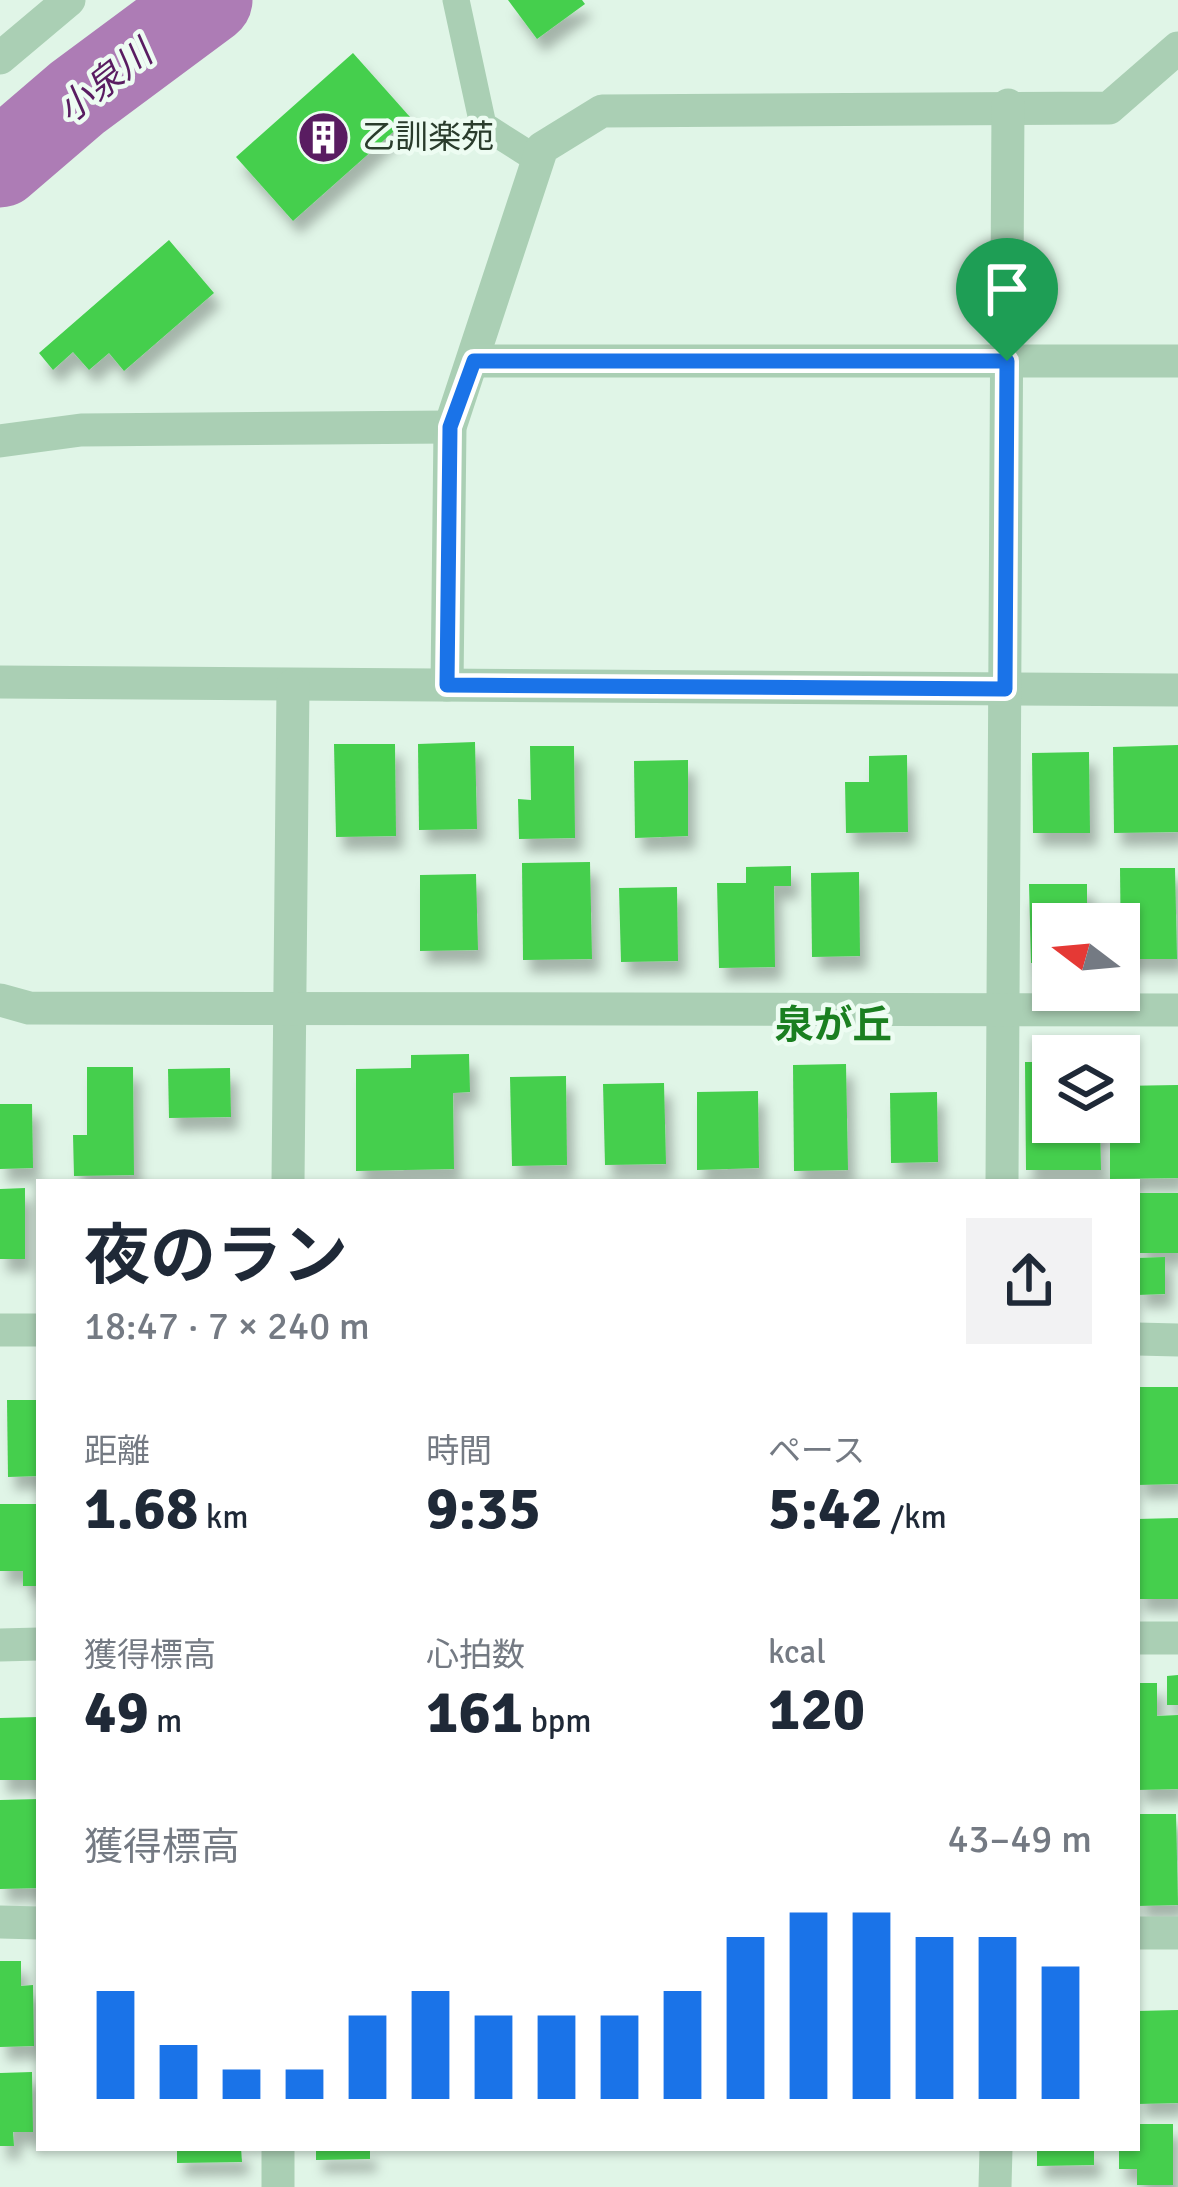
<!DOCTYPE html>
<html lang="ja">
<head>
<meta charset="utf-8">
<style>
  :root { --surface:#fff; --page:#f2f2f3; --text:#1f2937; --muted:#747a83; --accent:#1a73e8 }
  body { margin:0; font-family:Signika,"Noto Sans JP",sans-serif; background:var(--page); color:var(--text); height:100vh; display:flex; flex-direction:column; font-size:45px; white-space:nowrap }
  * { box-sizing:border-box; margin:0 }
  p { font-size:39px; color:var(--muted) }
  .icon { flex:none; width:66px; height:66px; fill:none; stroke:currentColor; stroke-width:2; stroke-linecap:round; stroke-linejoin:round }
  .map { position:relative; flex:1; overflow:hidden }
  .sheet { position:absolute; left:36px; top:1179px; width:1104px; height:972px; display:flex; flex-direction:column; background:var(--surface); border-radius:0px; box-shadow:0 3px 9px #0004 }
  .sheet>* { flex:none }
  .needle { width:78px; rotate:286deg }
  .controls { position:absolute; left:1032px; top:903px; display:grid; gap:24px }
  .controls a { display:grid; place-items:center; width:108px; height:108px; border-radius:0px; background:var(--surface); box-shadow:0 3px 9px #0004; font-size:60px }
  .pin { position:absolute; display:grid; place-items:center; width:102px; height:102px; color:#fff; margin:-123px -51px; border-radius:50% 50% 50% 0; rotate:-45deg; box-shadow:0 0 12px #0007 }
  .pin .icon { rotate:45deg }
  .round { display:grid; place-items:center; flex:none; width:126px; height:126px; border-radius:0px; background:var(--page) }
  .overview { display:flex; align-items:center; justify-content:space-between; height:204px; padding:0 48px }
  h1 { font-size:66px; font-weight:700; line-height:90px }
  .figures { display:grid; grid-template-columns:repeat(3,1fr); gap:18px; height:204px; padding:12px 48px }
  .figures div { display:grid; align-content:center }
  .figures b { font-size:60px; font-weight:700 }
  .figures small { font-size:33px; font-weight:400 }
  .figures p { font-size:33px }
  .chart { height:336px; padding:24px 48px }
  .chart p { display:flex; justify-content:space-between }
  .chart svg { width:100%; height:216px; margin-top:12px; stroke:var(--accent); stroke-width:6 }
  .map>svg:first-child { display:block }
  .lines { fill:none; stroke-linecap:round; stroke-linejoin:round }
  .river { stroke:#ad7cb5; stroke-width:87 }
  .building { fill:#44cf4d; filter:url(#shadow) }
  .service { stroke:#aacfb4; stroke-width:27 }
  .minor { stroke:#aacfb4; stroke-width:33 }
  .tertiary { stroke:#aacfb4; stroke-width:33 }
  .route-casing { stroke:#fff; stroke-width:24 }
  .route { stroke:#1a73e8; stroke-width:15 }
  .labels { text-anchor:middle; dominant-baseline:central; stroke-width:9; stroke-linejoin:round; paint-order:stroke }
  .poi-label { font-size:33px; fill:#2a3c2c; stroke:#edfcf2; text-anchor:start }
  .water-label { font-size:36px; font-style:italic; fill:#591c61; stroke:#edfcf2 }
  .quarter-label { font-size:39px; font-weight:bold; fill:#1a7f20; stroke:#edfcf2 }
</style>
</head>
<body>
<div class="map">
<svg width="1178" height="2187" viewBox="0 0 1178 2187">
  <defs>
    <filter id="shadow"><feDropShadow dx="7" dy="13" stdDeviation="6" flood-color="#0004"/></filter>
  </defs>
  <rect width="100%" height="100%" fill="#e0f5e7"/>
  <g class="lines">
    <path class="river" d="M0,164l77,-66 132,-98"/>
  </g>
  <g class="building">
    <path d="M508,0h74l3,4 -48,35z"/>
    <path d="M353,53l57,64 -117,104 -57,-64z"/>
    <path d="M169,240l45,53 -90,78 -15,-18 -20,17 -16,-18 -20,18 -14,-17z"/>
    <path d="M475,742l2,87 -58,1 -1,-86z"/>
    <path d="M334,744h61l1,92 -60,1z"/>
    <path d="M1178,745v87l-64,1 -1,-86z"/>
    <path d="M530,746h44l1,92 -56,1 -1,-40 13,1z"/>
    <path d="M1089,752l1,81h-57l-1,-80z"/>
    <path d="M907,755l1,77 -62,1 -1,-51h24v-26z"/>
    <path d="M688,760v76l-53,2 -1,-77z"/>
    <path d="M590,862l2,97 -69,1 -1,-97z"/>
    <path d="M791,866v20h-17l1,81 -56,1 -2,-85h29v-16z"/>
    <path d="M1120,868h55l2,91h-56z"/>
    <path d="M859,872l1,84 -48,1 -1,-84z"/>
    <path d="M476,874l2,76 -58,1v-76z"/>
    <path d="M1029,884h58v40h-34v39h-22z"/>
    <path d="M677,887l1,74 -57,1 -2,-74z"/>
    <path d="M469,1054l1,38 -17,1 1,76 -98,2v-102l55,-1v-13z"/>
    <path d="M1025,1062h28v60h47l1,48h-75z"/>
    <path d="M846,1064l2,106 -54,1 -1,-106z"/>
    <path d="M87,1067h46l1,108 -60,1 -1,-41h14z"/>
    <path d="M230,1068l1,49 -62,1 -1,-49z"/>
    <path d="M566,1076l1,89 -55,1 -2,-89z"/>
    <path d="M664,1083l2,81 -61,1 -2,-81z"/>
    <path d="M1178,1085v93l-68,1v-57h9v-36z"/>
    <path d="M758,1091l1,77 -62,2v-78z"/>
    <path d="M937,1092l1,70 -47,1 -1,-70z"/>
    <path d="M0,1104h32l1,64 -33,1z"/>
    <path d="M25,1188v71h-25v-70z"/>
    <rect x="1137" y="1193" width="41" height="60"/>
    <path d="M1165,1257v37l-28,1v-37z"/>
    <path d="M1137,1387h41v97l-41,1z"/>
    <path d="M7,1400h32v76l-31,1z"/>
    <path d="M0,1504h39v82h-16v-15h-23z"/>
    <path d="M1178,1518v81h-41v-80z"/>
    <path d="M1178,1675v30h-11v-29z"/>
    <path d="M1137,1683h20v33l21,-1v74l-41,1z"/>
    <path d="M39,1717v63h-39v-62z"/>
    <path d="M39,1799v89l-39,1v-89z"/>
    <path d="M1137,1814h39l2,91 -41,1z"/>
    <path d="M0,1961h21v25l12,-1 1,61 -34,1z"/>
    <path d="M1178,2010v93l-41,1v-93z"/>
    <path d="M32,2072l1,60h-20l1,14h-14v-73z"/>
    <path d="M1137,2124h36v61h-36v-16h-18v-21h18z"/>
    <path d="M177,2148h64l1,14 -65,1z"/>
    <path d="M316,2148h54v11l-54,1z"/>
    <path d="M1037,2148h57v17l-57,1z"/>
  </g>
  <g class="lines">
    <path class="service" d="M456,0l27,125 55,35"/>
    <g class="minor">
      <path d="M0,58l69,-58"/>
      <path d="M474,361h704"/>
      <path d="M0,441l81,-11 369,-3"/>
      <path d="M0,682l1178,8"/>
      <path d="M447,685l3,-258 92,-279 60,-37 507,-3 69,-60"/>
      <path d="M288,1182l5,-497"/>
      <path d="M1002,1182l6,-1077"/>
      <path d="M0,1330h39"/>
      <path d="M1137,1339l41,1"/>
      <path d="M1137,1638h41"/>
      <path d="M0,1645l39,-1"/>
      <path d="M0,1922l39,1"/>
      <path d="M1137,1933h41"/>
      <path d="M278,2187v-39"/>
      <path d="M995,2187l1,-39"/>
    </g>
    <path class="tertiary" d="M0,1000l29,8 1149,2"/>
  </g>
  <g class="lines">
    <defs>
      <path id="route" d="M474,361h533l-2,328 -558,-4 3,-258z"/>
    </defs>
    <use href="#route" class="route-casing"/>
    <use href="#route" class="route"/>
  </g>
  <defs>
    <symbol id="building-disc" viewBox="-11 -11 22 22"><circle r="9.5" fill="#591c61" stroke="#edfcf2"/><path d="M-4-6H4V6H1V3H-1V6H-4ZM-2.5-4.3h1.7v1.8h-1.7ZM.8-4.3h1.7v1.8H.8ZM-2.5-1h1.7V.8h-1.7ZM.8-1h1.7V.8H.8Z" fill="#fff"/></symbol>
  </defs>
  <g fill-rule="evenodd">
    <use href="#building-disc" x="294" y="108" width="59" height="59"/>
  </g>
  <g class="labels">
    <g class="poi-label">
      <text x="362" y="137">乙訓楽苑</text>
    </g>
    <g class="water-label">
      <text transform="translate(105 82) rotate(-38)">小泉川</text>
    </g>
    <g class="quarter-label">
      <text x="833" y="1025">泉が丘</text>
    </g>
  </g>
</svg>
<div class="controls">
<a><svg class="needle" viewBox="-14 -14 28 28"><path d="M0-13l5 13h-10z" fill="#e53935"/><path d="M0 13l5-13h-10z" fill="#747a83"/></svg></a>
<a><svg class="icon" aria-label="layers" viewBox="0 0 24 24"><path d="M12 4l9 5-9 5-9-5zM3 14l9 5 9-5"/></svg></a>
</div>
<div class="pin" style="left:1007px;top:361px;background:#1e9e55"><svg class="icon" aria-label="arrive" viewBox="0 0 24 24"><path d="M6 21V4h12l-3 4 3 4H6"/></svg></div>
<section class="sheet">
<div class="overview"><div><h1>夜のラン</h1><p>18:47 · 7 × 240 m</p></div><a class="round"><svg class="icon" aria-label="share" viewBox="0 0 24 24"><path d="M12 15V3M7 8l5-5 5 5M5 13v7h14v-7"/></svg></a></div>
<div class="figures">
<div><p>距離</p><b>1.68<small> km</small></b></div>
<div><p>時間</p><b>9:35</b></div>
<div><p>ペース</p><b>5:42<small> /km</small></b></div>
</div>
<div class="figures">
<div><p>獲得標高</p><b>49<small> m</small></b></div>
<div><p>心拍数</p><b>161<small> bpm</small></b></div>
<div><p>kcal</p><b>120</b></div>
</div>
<div class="chart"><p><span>獲得標高</span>43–49 m</p>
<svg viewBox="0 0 160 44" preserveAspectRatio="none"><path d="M5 44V22M15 44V33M25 44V38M35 44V38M45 44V27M55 44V22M65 44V27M75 44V27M85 44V27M95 44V22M105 44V11M115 44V6M125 44V6M135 44V11M145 44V11M155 44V17"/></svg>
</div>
</section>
</div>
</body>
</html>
